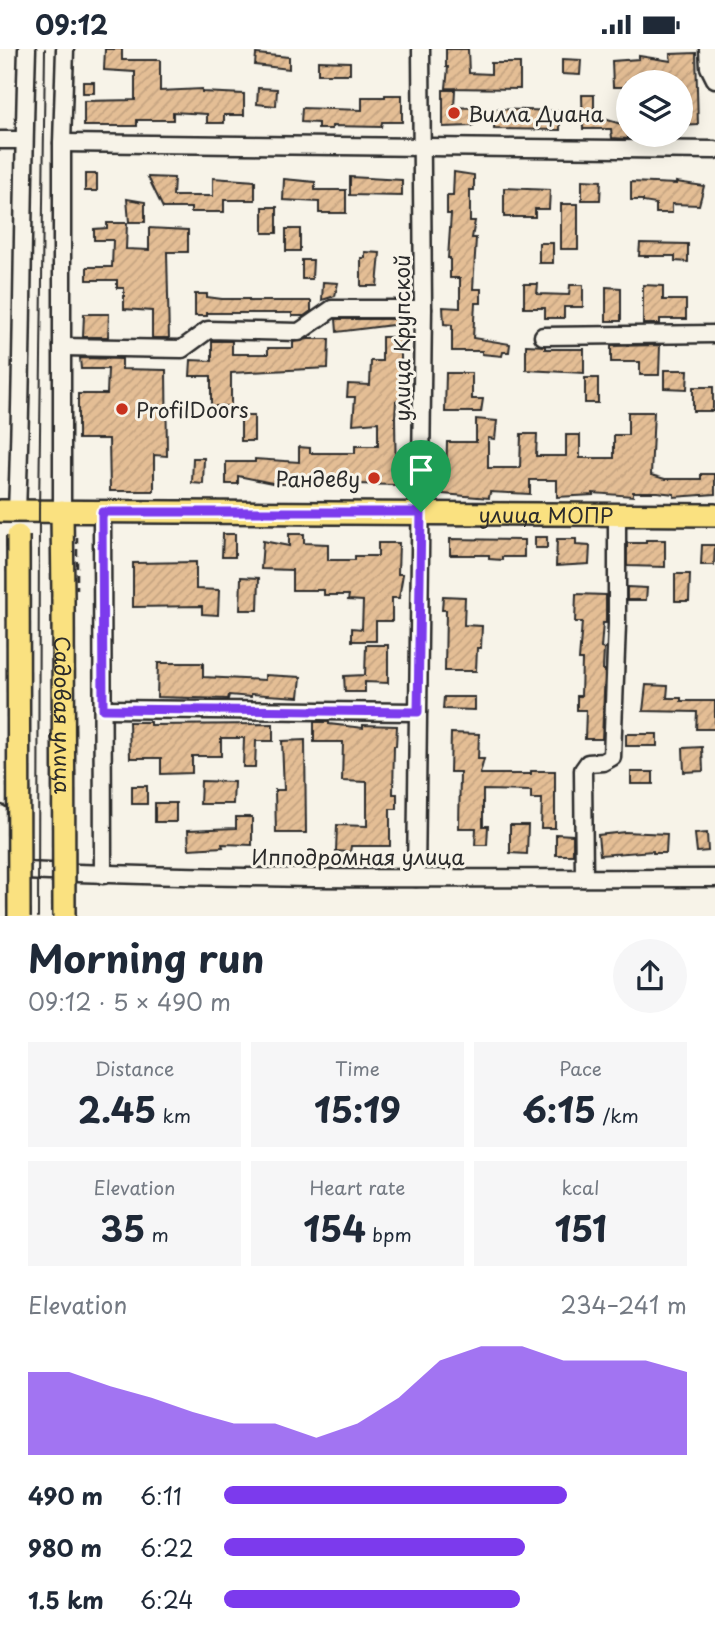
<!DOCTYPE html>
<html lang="en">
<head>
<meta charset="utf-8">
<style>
  :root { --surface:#fff; --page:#f6f6f7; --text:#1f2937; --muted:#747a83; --accent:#7c3aed }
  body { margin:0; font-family:"Playpen Sans",sans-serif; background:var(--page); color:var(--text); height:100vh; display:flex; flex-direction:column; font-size:26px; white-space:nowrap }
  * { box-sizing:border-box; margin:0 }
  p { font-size:23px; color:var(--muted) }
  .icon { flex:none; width:38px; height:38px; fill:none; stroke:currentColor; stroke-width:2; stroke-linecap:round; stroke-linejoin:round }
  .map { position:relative; height:867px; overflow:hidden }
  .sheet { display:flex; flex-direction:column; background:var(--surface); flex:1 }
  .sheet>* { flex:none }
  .tools { position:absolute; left:616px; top:21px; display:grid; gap:14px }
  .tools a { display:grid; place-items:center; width:77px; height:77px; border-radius:50%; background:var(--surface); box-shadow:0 4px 18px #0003; font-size:35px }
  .pin { position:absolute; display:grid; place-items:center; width:60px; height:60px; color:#fff; margin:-72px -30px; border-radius:50% 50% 50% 0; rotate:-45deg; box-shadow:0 0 7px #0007 }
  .pin .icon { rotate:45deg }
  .round { display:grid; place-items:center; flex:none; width:74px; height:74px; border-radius:37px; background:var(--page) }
  .headline { display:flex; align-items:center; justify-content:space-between; height:119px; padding:0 28px }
  h1 { font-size:38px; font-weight:700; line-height:52px }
  .figures { display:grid; grid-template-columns:repeat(3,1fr); gap:10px; height:119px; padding:7px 28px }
  .figures div { display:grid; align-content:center; border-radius:0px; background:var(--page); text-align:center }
  .figures b { font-size:35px; font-weight:700 }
  .figures small { font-size:19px; font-weight:400 }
  .figures p { font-size:19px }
  .chart { height:196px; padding:14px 28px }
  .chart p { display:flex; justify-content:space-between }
  .chart svg { width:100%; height:126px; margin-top:7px; fill:var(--accent); opacity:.7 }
  ul { padding:0 28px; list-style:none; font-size:23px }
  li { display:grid; grid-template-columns:112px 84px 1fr; align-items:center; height:52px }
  li i { height:18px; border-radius:9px; background:var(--accent) }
  .status { display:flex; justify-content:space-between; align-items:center; height:49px; padding:0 35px; background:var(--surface); direction:ltr }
  .status svg { height:19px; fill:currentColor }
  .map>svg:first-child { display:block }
  .building { fill:url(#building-hatch); stroke:#2b2b2b; stroke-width:2 }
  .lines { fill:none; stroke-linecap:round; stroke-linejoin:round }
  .minor-casing { stroke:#2b2b2b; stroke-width:21 }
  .major-casing { stroke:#2b2b2b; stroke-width:26 }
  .minor { stroke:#f7f3e8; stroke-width:16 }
  .major { stroke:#fae180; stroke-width:21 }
  .tram { stroke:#2b2b2b; stroke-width:2 }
  .major-bridge-casing { stroke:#2b2b2b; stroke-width:26; stroke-linecap:butt }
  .path-bridge { stroke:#2b2b2b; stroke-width:2.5; stroke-dasharray:7 5; stroke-linecap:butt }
  .major-bridge { stroke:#fae180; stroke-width:21 }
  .route-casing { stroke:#fff; stroke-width:14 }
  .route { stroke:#7c3aed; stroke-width:9 }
  .poi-dot { fill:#c8321e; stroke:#f7f3e8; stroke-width:2.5 }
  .labels { text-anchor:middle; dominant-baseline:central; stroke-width:6; stroke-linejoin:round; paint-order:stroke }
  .poi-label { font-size:21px; fill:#2b2b2b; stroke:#f7f3e8; text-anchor:start }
  .street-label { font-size:21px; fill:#2b2b2b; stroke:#f7f3e8 }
</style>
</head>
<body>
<div class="status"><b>09:12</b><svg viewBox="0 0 49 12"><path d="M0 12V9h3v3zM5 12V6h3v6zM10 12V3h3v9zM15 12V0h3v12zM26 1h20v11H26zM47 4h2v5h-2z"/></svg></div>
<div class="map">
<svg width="715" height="868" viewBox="0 0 715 868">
  <defs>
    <pattern id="building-hatch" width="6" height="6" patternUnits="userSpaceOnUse" patternTransform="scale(1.75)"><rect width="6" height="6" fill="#e4be95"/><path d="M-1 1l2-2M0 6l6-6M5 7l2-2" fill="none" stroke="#c4a381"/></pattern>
  </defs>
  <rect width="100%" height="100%" fill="#f7f3e8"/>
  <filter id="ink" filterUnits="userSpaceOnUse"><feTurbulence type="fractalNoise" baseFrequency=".0143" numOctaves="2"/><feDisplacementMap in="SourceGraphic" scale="14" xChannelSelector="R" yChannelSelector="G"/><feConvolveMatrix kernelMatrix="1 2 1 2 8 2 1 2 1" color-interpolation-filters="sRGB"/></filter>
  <g filter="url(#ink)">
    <g class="building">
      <path d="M105,0h17v11h38v31l42,-2v3l42,2v21h-20v8h-17v-9l-34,-2v8h-36v6h-53v-25l51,-1v-28l-31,-2z"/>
      <path d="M446,0h22l1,24 22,1v-11h29v26l-74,-1 2,-21h-2z"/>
      <path d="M696,4l2,72 -17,1v-44h-55v5h-13l-1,-26 27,-2v-3l32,5 -1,-7z"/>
      <path d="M256,5l33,3v12l-34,-4z"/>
      <path d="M562,10l19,1 -1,15 -18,-1z"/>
      <path d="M318,12l32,1v12h-32z"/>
      <rect x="83" y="33" width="11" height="11"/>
      <path d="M258,39l19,1 -1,17 -19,-2z"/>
      <path d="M443,41h12l-1,17 19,1v18l-30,1z"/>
      <path d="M385,46h17v27h-20l-1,5 -49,-1v3h-14v-6l-17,-1 1,-14 60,2v-13h23z"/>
      <path d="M582,46h12v21l34,10v13l-16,-1 -1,-9h-28z"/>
      <path d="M495,60l65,2v19l-66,-1z"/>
      <path d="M454,123l20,3v15h-4v31h5l-3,17h4l-3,51h8v14h-6l-2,35 37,6 -1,8h-6l-1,4 -20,-2v-3h-30v-26l-8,-1 -1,-17 17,1v-30h-10v-20h-2l3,-44h-4v-18h6z"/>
      <rect x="85" y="125" width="12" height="17"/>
      <path d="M148,128l26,1 -1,18h40v-18l42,3v19h-31v12h-33v-4h-28z"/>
      <path d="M350,128l52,3v16l-52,-1z"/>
      <path d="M284,130l31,3v8h31v23h-27v-11l-36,-2z"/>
      <path d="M582,131l19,1 -1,19h-18z"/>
      <path d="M631,133l45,2v-2l28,4 -5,19 -27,-1v9h-16v-9l-13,-2v-2h-12z"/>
      <path d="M504,139l46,2 -1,19h-14v8h-31z"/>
      <path d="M127,150l18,3v20h-16z"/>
      <rect x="561" y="155" width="17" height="45"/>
      <rect x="263" y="158" width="14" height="26"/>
      <path d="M107,174h20l-1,26 23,1v-22l39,2v22h-21l2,86h-17v-27l-28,-2v-21h-7v-8h-30v-13h25l1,-27h-19v-11l13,-1z"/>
      <rect x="286" y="180" width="14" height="22"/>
      <rect x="539" y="194" width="14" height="20"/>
      <path d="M640,194l48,1v18l-13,-1v-5h-36z"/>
      <path d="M365,203l15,1 -3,33h-16v-28h4z"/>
      <path d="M302,211h11l-1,19h-10z"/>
      <path d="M323,233l15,1 -3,13 -13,4z"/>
      <path d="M524,235h14l-1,10 32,1 1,-10h13v22h-19v11h-19v-10h-21z"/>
      <path d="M643,236l20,1v14h23v19h-26v5h-17z"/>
      <path d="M606,238l15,1v33h-15z"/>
      <path d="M195,245h12v3l15,2h27v2h62v10l-7,5h-12v-3h-85v3h-12z"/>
      <path d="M84,265h25l-1,23h-25z"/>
      <path d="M336,270h64v5l-63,8z"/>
      <path d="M382,288h19v64h-5l-1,17 1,67 -41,-1v-7h-45v2h-22v5h-11l-39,-8v8h-12v-22h29v-3l44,3v-15l11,1v5h45v-7h23v-24l-25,2 2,-27h-8l1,-13 22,1 1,-24h11z"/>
      <path d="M308,290h21l-1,29 -97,5v33h-20v-30h-21l1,-16 21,1v-20h20v13h36v-6h25v-6z"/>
      <path d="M526,296l19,1v3h39v24l-58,-3z"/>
      <path d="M660,296l-1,30h-19v-13h-29v-16z"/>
      <path d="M80,309l42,1v10l44,1 1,86 -13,-1v36h-44l-1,-52h-31v-45h29l1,-25h-27z"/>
      <path d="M664,321h24l-1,19 -23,-1z"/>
      <path d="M446,324h26v26h11l-2,13h-36z"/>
      <rect x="585" y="329" width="13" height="25"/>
      <rect x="693" y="338" width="20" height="24"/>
      <path d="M628,363h26l-3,63 14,4h36v-5h14v20l-41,3v-3l-17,-2h-24v4l-40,-3v2l-36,2v-17h-27v14l-40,-2 -1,6 -46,-4 1,-15 2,1 1,-38h29v-23l21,2 -2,18 -7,-1v30h32l1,-34h16l-1,22h30v-21h14v23h34v-23h14z"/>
      <rect x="241" y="367" width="13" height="25"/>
      <path d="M193,409h11l-1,26 -11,-1z"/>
      <path d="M223,485h12v23h-13z"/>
      <path d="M289,485h15v9l24,1v16h27v-4h23v-13h21l-1,31h5l-4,24h-7v23h-16v20h-24v-13l10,1 1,-28 -15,-1 1,-5h-25v-5h-32v-20l-31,-1 2,-28 26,5z"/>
      <rect x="535" y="488" width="12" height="11"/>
      <path d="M450,490l74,1v17h-22v3l-13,-1v-4h-39z"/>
      <path d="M557,490h19v6l14,1 -1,18 -33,2z"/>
      <path d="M646,491h19v27l-38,-1v-23h19z"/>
      <path d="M702,496h13l-1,20h-13z"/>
      <path d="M196,513v27l23,1 -1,25 -16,-1v-8l-69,1v-44z"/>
      <path d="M675,525h15l-1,27h-14z"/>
      <path d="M241,528l18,1 -1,32h-18z"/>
      <path d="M627,538l20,1 -1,12h-19z"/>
      <path d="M576,545l30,1v28h-3l-2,25 3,1 -1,21h2l-3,69h-17l1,-29h-9v-14h4l1,-36h-3l3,-38h-7z"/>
      <path d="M443,547l22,1 -1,28 18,1 -1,22h-4l-1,23h-31l1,-61h-4z"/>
      <path d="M366,596h22v38l-23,-1v10h-20l-1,-16 21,-1z"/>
      <path d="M158,614h45v14l62,3v-5l36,2 -2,20 -48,-3v3l-22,-2 -1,4 -71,-2z"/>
      <path d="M646,636l22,1 -1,12h14v3h34v28h-19l1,-17 -54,-1z"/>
      <path d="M444,648h31v13l-32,-1z"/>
      <path d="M129,673h21v3l123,-1v17h-17l-1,26h-12l1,-29h-23v18h-29v17l-31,1v-16h-31z"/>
      <path d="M314,673h15v2l34,4v-3l34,1 -1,20h-2l-1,48h4v15h-7v37h-39l-1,6 -14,-1 1,-26 30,1v-44l-25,-1 1,-39h-29z"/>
      <path d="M451,684l28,1 -1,25h6l-4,15h51v-3h24v57h-14l1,-29h-11v-8l-48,-1v36h5l-1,19h-12l1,-17h-17l1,-56h-10z"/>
      <rect x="626" y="685" width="31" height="12"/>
      <path d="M305,691l1,93h-30l-1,-43h9l-2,-49z"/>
      <path d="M702,698l1,24 -19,1 -1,-24z"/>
      <rect x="631" y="723" width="22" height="12"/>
      <path d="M201,732l33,1 -1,22h-33z"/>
      <rect x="132" y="737" width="15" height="18"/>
      <rect x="155" y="754" width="21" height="19"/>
      <path d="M236,768h16v28l-30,-1 1,3 -34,2 -1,-19 48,-2z"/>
      <path d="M510,776h18l-1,29 -17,-1z"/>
      <path d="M625,783l42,2 -1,19h-13v-2l-53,4 -2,-20z"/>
      <path d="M707,784l1,18 -11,1 -2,-18z"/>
      <path d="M556,785l17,1v20h-17z"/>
    </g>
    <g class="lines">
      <defs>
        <g id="minor">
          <path d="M708,0l1,18 6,12"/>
          <path d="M0,91h24"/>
          <path d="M62,94l653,7"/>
          <path d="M543,287l172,-2"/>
          <path d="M62,298l120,2 26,-19 91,2 33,-23h91"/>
          <path d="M17,462c6,-154 5,-308 10,-462"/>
          <path d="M62,462v-368l3,-94"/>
          <path d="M102,463l1,363"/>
          <path d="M103,660l315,3"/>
          <path d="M0,765l1,103"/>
          <path d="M1,821c238,11 476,8 714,8"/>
          <path d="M416,829l7,-569 -2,-260"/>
          <path d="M584,829l-1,-108 5,-7 15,-1 9,-5 5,-133v-110"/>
        </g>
        <g id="major">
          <path id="s1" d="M0,462l715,4"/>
          <path d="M62,462l1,88"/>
        </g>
      </defs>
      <use href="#minor" class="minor-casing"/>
      <use href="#major" class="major-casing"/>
      <use href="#minor" class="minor"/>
      <use href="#major" class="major"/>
      <path class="tram" d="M38,868l1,-406 6,-462"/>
      <defs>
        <g id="major-bridge">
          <path d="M18,487l1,381"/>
          <path id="s2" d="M63,550l1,318"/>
        </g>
      </defs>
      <use href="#major-bridge" class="major-bridge-casing"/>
      <path class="path-bridge" d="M77,488v53"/>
      <use href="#major-bridge" class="major-bridge"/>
    </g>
  </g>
  <g class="lines" filter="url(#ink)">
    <defs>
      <path id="route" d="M102,463h319l-3,200 -315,-3z"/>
    </defs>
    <use href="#route" class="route-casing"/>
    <use href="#route" class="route"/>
  </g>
  <g class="poi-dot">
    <circle cx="454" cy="64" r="7"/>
    <circle cx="122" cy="360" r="7"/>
    <circle cx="374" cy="429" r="7"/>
  </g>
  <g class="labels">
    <g class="poi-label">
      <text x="468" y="64">Вилла Диана</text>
      <text x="136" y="360">ProfilDoors</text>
      <text x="360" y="429" text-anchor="end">Рандеву</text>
    </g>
    <g class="street-label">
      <text transform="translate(401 289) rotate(-90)">улица Крупской</text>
      <text stroke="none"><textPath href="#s1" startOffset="546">улица МОПР</textPath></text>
      <text stroke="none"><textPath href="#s2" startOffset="116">Садовая улица</textPath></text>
      <text x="358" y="807">Ипподромная улица</text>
    </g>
  </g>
</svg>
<div class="tools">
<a><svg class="icon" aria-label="layers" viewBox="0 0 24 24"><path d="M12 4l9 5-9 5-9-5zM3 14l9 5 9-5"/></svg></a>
</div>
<div class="pin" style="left:421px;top:463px;background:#1e9e55"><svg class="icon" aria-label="arrive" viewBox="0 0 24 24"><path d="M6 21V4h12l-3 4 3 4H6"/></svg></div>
</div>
<section class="sheet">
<div class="headline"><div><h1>Morning run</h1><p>09:12 · 5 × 490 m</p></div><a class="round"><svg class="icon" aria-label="share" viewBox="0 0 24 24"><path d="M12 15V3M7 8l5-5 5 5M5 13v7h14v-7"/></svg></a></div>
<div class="figures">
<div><p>Distance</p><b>2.45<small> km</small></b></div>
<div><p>Time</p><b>15:19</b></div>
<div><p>Pace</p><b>6:15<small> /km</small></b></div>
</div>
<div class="figures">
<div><p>Elevation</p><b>35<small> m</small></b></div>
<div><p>Heart rate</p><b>154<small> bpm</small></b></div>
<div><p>kcal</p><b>151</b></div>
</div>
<div class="chart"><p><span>Elevation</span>234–241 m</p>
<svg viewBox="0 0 160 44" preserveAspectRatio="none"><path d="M0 44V15L10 15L20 20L30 24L40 29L50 33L60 33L70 38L80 33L90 24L100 11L110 6L120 6L130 11L140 11L150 11L160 15V44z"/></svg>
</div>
<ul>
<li><b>490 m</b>6:11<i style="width:74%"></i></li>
<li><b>980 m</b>6:22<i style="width:65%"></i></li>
<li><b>1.5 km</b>6:24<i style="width:64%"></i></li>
</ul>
</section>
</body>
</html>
